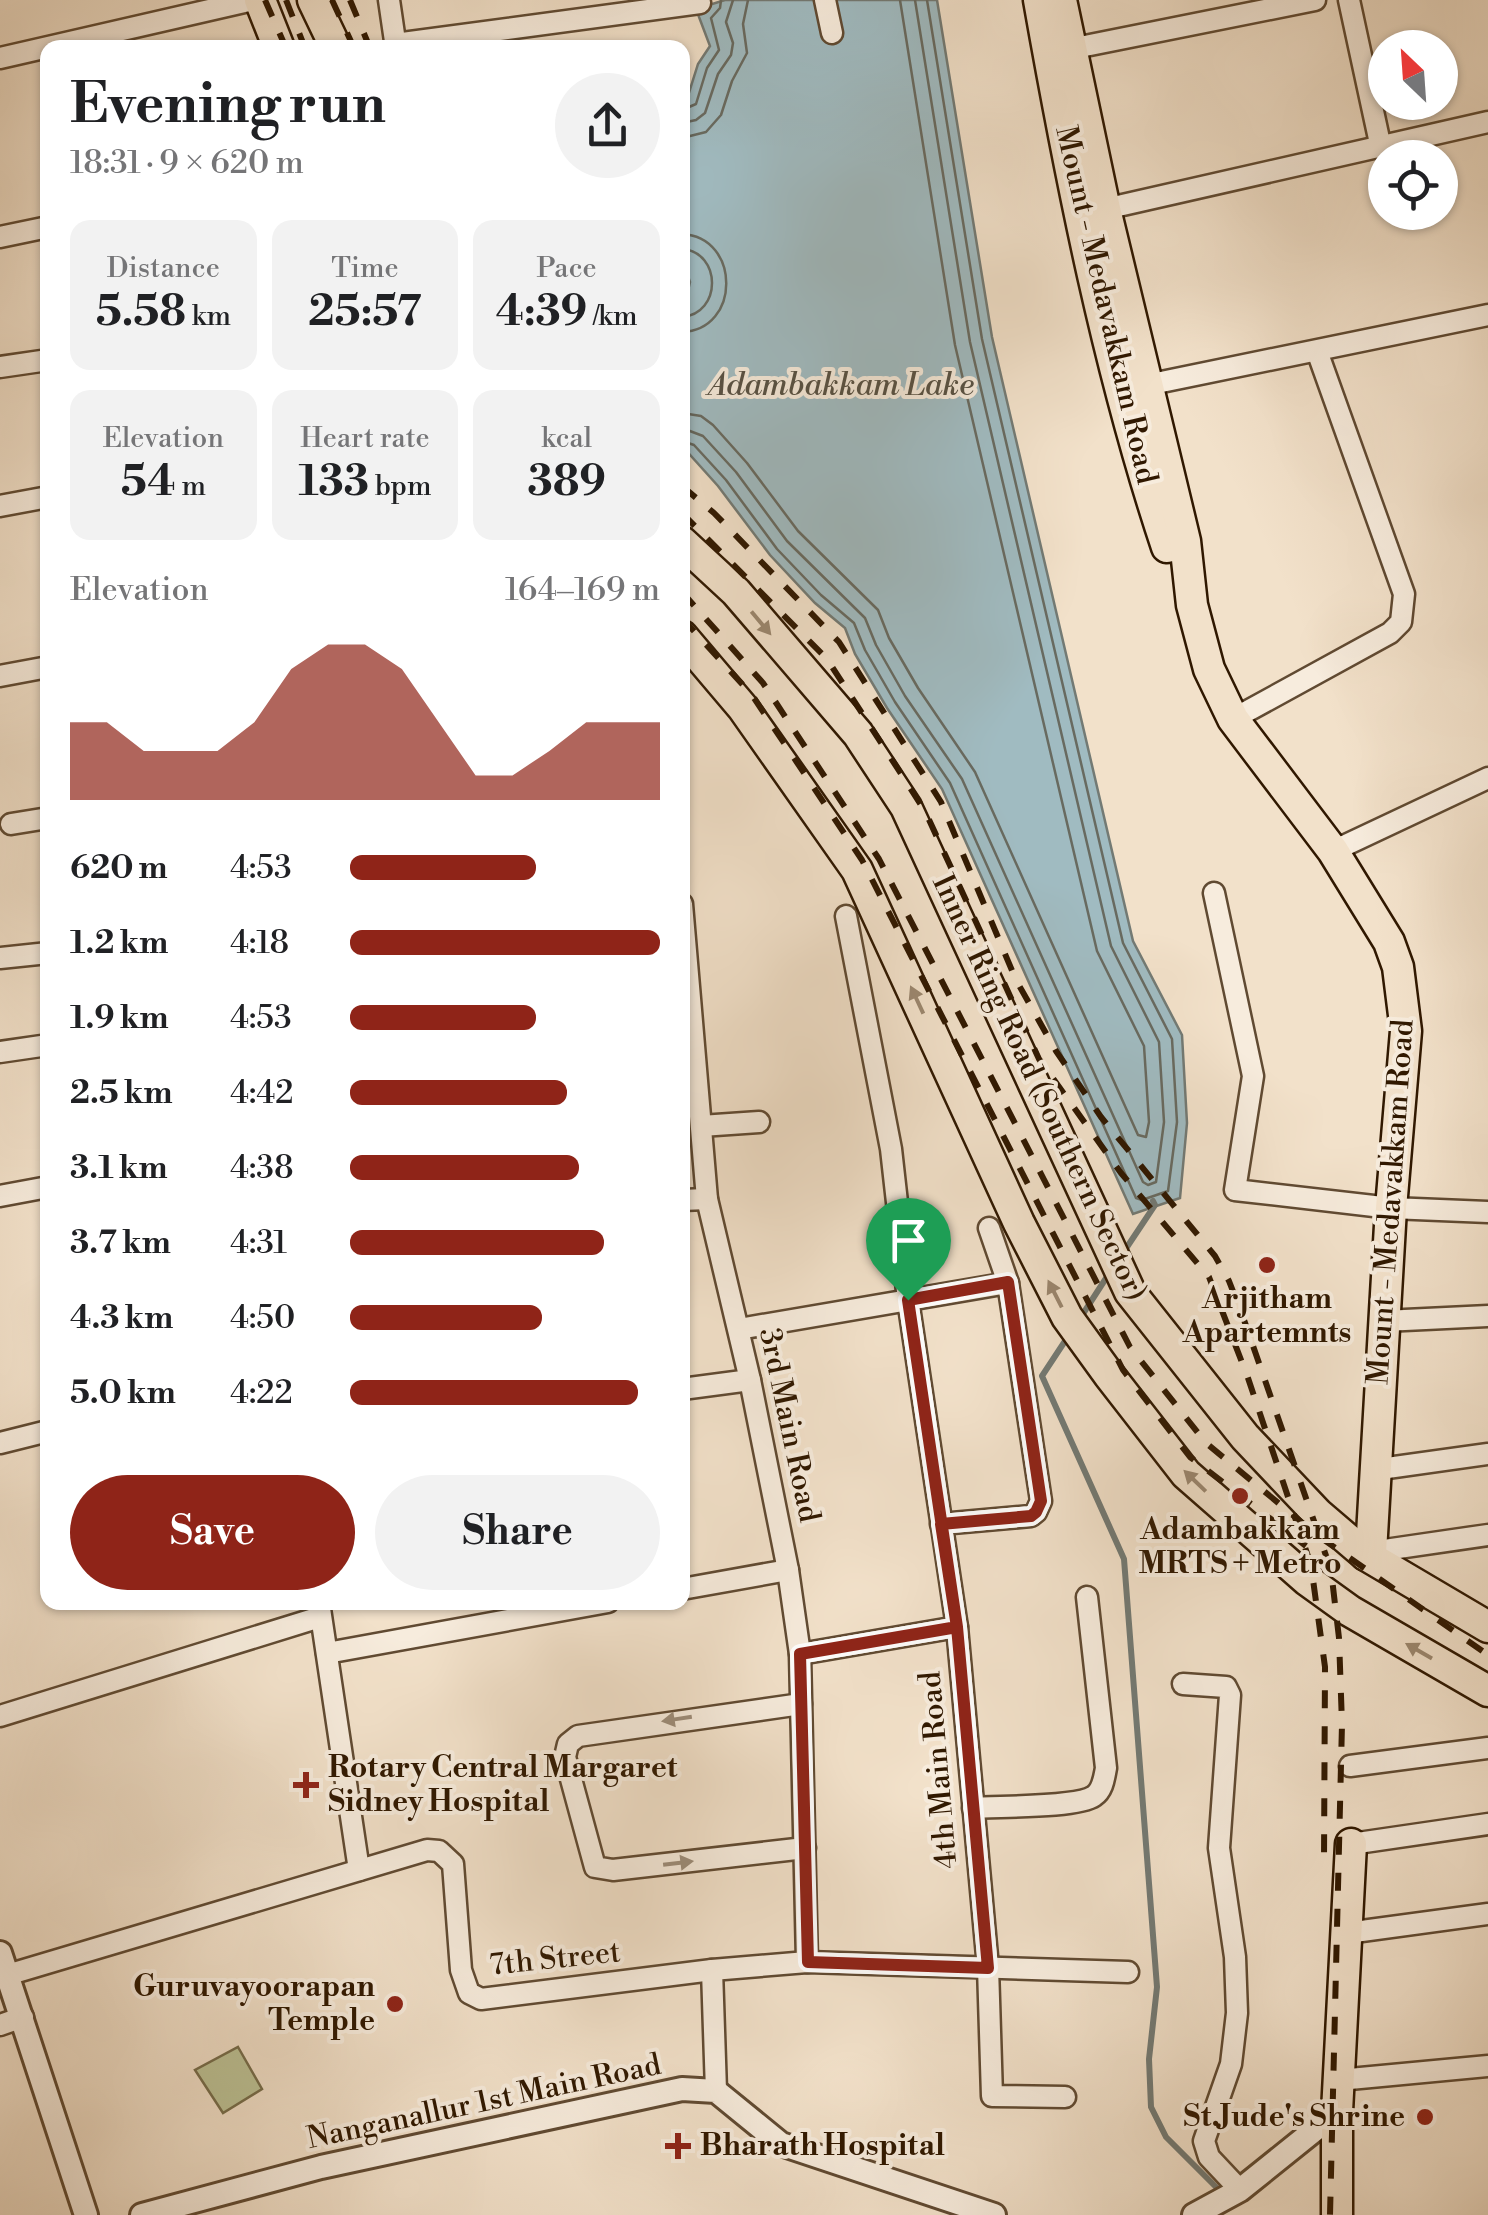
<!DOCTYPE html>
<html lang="en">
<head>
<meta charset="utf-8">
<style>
  :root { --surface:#fff; --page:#f2f2f2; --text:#202124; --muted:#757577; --accent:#8f2418 }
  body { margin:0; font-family:"Libre Bodoni",serif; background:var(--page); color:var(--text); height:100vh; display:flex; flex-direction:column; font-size:38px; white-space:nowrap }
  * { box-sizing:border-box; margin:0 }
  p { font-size:32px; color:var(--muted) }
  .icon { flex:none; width:55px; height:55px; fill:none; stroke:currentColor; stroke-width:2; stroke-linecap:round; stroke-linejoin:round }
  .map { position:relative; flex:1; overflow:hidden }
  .details { position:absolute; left:40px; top:40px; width:650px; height:1570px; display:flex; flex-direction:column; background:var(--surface); border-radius:20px; box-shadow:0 2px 8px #0004 }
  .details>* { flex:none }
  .needle { width:65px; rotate:335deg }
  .controls { position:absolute; left:1368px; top:30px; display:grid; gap:20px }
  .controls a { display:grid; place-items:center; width:90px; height:90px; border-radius:50%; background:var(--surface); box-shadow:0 2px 8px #0004; font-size:50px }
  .pin { position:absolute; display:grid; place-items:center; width:85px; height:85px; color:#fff; margin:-102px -42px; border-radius:50% 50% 50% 0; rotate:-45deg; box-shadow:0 0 10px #0007 }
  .pin .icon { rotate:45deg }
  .round { display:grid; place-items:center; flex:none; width:105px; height:105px; border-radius:52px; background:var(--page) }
  .head { display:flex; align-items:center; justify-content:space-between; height:170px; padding:0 30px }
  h1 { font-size:55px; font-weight:700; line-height:75px }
  .figures { display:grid; grid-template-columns:repeat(3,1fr); gap:15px; height:170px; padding:10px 30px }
  .figures div { display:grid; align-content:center; border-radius:20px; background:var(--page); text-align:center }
  .figures b { font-size:42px; font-weight:700 }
  .figures small { font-size:28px; font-weight:400 }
  .figures p { font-size:28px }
  .chart { height:280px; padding:20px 30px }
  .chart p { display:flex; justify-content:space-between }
  .chart svg { width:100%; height:180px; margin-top:10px; fill:var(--accent); opacity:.7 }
  .cta { display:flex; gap:20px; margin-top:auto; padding:20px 30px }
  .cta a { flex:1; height:115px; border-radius:60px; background:var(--accent); color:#fff; font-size:40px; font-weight:700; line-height:115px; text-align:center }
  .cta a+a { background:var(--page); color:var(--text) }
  ul { padding:0 30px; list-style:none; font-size:32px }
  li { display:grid; grid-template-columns:160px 120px 1fr; align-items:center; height:75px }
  li i { height:25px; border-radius:12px; background:var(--accent) }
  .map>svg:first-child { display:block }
  .green { fill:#bcc296; stroke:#766d4b; stroke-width:2.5 }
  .water { fill:#a0bbc1; stroke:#737a74; stroke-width:2.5 }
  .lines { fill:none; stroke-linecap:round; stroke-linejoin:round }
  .shore { stroke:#686a60; stroke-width:2.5 }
  .stream { stroke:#737a74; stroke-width:6 }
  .minor-casing { stroke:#604a32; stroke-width:25 }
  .tertiary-casing { stroke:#604a32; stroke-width:28 }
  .primary-casing { stroke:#301800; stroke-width:35 }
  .minor { stroke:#f7ecdd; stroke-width:20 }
  .tertiary { stroke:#f7ecdd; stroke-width:22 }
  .primary { stroke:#f2e1ca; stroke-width:30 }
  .rail { stroke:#301800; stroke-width:6; stroke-dasharray:18 18; stroke-linecap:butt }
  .oneway { fill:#9b876f }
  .oneway2 { fill:#9d8d7a }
  .route-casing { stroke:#fff; stroke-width:20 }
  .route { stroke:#8f2418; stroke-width:12 }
  .poi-dot { fill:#8f2418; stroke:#f7ecdd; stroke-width:4 }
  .labels { text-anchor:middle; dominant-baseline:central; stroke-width:8; stroke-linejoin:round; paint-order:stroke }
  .street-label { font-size:30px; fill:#301800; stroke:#f7ecdd }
  .poi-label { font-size:30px; font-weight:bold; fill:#301800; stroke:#f7ecdd }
  .water-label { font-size:32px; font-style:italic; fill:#575144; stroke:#f7ecdd }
</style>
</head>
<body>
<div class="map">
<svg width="1488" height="2215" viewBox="0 0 1488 2215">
  <rect width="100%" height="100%" fill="#f2e1ca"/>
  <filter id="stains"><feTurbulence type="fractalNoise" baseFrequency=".002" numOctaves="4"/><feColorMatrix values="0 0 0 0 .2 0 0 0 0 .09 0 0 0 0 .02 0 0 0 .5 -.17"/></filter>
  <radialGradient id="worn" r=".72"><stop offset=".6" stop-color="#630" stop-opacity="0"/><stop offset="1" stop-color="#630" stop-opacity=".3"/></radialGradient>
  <path class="green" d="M238,2047l24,42 -39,24 -28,-43z"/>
  <path class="water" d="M725,0h212l55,337 141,604 49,94 5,88 -7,75 -47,16 -191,-425 -55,-81 -32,-54 -10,-26 -30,-25 -45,-48 -52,-69 -35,-39v-135l7,-30 -8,-24v-143l16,-51 12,-18 -14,-37z"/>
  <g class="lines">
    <g class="shore">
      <path d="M682,110l14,-6 11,-36 12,-18 -8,-32 9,-10 1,-8"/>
      <path d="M682,123l14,-3 9,-7 13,-39 13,-19 2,-12 -7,-21 7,-22"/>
      <path d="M682,138l24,-6 15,-17 11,-34 15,-28 -4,-29 5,-24"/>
      <path d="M682,234c59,3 59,96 0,98"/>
      <path d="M682,249c40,3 40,65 0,68"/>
      <path d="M682,413l19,3 12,9 34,38 51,68 80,79 11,28 29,50 57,84 163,363 8,2 3,-15 -5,-76 -47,-95 -142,-606 -55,-345"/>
      <path d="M682,428l21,8 33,36 51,69 78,77 11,27 29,51 57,83 181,403 5,3 8,-3 8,-60 -5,-80 -48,-96 -141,-604 -55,-342"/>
      <path d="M682,441l12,4 32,35 51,69 44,46 33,28 11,27 30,52 55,81 186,415 6,2 26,-9 9,-69 -5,-83 -49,-96 -141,-604 -55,-339"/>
    </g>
    <g class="stream">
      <path d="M1123,1253l32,-48 -2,-4"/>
      <path d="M1079,1320l31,-48"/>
      <path d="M1069,1335l-27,41 82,183 33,428 -8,72 2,48 15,30 56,56"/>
    </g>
    <defs>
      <g id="minor">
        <path d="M389,0l7,48"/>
        <path d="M825,0l7,33"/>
        <path d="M1349,0l32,148"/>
        <path d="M395,44l305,-41"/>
        <path d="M1070,49l245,-49"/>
        <path d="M0,58l253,-58"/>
        <path d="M1105,209l383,-87"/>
        <path d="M0,237l48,-10"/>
        <path d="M0,367l48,-7"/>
        <path d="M1137,387l351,-72"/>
        <path d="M0,506l48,-9"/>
        <path d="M0,676l48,-9"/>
        <path d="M1233,719l157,-86 11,-11 3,-28 -87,-243"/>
        <path d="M11,824l37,-6"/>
        <path d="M1333,851l155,-73"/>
        <path d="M1214,893l39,183 -18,114 156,18 97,4"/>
        <path d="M682,904l25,295 43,181 38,190 12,84 7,308"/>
        <path d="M846,916l45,233 17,151 49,327 31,340 4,129 73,1"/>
        <path d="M0,958l48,-5"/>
        <path d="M0,1052l48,-7"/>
        <path d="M701,1126l58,-4"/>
        <path d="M0,1196l48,-9"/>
        <path d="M682,1200l25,-1"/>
        <path d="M1384,1321l104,-5"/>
        <path d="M739,1329l269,-46"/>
        <path d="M682,1389l68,-9"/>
        <path d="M0,1443l48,-12"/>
        <path d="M1373,1470l115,-16"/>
        <path d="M941,1524l90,-8 5,-4 5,-11 -33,-218 -19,-55"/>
        <path d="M1371,1552l117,-17"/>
        <path d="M682,1589l106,-19"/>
        <path d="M319,1602l40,268"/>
        <path d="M327,1653l281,-51"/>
        <path d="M800,1654l157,-27"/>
        <path d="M1183,1684l43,3 4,8 -11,153 16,109 2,56 -6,51 -27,77 5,16 31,33"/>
        <path d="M801,1704l-223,32 -10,8 -3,13 30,110 18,3 192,-22"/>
        <path d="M0,1716l320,-99"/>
        <path d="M1350,1766l138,-18"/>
        <path d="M973,1808c24,-2 104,0 121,-12 9,-6 10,-18 12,-28l-19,-171"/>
        <path d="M1351,1844l137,-20"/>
        <path d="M1347,1933l141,-19"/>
        <path d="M712,1970l4,121"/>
        <path d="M7,1975l420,-125 12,1 14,13 8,106 8,23 12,6 231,-29 95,-8 321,10"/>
        <path d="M0,2025l23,-8"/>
        <path d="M1339,2080l149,-14"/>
      </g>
      <g id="tertiary">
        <path d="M0,1953l86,262"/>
        <path d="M142,2215l179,-48 361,-78 34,2 65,53 213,71"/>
        <path d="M1194,2215l46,-25 97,-78"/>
      </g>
      <g id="primary">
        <path d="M260,0l19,48"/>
        <path d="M313,0l23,48"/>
        <path d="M1039,0c32,181 70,373 128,547"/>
        <path d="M1061,0l44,209 80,332 7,64 17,64 24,50 100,132 56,91 9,25 8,64 -15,177 -20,344 -5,3"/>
        <path d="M682,542l54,50 122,142 48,73 224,485 115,145 73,77 48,41 122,72"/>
        <path d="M682,636l61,72 114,162 162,353 48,94 42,58 77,99 121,106 43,31 138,80"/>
        <path d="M1337,2215v-103l14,-268"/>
      </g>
    </defs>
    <use href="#minor" class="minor-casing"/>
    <use href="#tertiary" class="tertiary-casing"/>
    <use href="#primary" class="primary-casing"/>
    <use href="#minor" class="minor"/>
    <use href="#tertiary" class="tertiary"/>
    <use href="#primary" class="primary"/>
    <g class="rail">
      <path d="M265,0l21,48"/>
      <path d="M286,0l19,48"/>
      <path d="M332,0l22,48"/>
      <path d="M350,0l20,48"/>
      <path d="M682,486l32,27 125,129 102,160 75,178 40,71 45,66 114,139 14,25 14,36 88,253 8,68 3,86 -12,491"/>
      <path d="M682,513l145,146 98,152 114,248 82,114 88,104 39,101 63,187 14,102 -1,193"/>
      <path d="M682,592l81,91 116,176 251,488 76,96 111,92 171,120"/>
      <path d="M682,618l70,77 110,165 261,510 67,87 116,89"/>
    </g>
  </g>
  <defs><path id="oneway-solid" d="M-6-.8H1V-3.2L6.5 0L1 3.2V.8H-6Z" transform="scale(2.5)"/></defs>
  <g class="oneway">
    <use href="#oneway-solid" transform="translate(761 623) rotate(50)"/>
    <use href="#oneway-solid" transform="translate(917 1000) rotate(-115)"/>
    <use href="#oneway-solid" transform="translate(1055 1294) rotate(-117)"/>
    <use href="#oneway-solid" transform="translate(1195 1481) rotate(-136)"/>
    <use href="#oneway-solid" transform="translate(1419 1651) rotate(-150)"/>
  </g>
  <g class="oneway2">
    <use href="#oneway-solid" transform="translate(677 1719) rotate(171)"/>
    <use href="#oneway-solid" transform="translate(678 1863) rotate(-7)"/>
  </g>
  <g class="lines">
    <defs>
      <path id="route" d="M908,1300l49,327 -157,27 8,308 180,6 -31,-341 -16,-103 90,-8 5,-4 5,-11 -33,-219 -100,18"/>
    </defs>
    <use href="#route" class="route-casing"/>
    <use href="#route" class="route"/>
  </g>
  <g class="poi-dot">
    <circle cx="1267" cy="1265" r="10"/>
    <circle cx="1240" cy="1496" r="10"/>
    <path d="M301 1770h10v10h10v10h-10v10h-10v-10h-10v-10h10z"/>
    <circle cx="395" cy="2004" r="10"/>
    <circle cx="1425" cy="2117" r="10"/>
    <path d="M673 2131h10v10h10v10h-10v10h-10v-10h-10v-10h10z"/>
  </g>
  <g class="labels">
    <g class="street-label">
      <text transform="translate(1106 305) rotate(77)">Mount - Medavakkam Road</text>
      <text transform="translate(1039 1088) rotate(65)">Inner Ring Road (Southern Sector)</text>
      <text transform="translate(1391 1202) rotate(-86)">Mount - Medavakkam Road</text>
      <text transform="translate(789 1425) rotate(78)">3rd Main Road</text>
      <text transform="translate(939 1770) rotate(-95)">4th Main Road</text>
      <text transform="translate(555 1959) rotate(-6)">7th Street</text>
      <text transform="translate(484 2102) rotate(-12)">Nanganallur 1st Main Road</text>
    </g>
    <g class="poi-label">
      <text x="1267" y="1299">Arjitham<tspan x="1267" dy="34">Apartemnts</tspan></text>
      <text x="1240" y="1530">Adambakkam<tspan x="1240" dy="34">MRTS + Metro</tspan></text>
      <text x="328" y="1768" text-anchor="start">Rotary Central Margaret<tspan x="328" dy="34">Sidney Hospital</tspan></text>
      <text x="375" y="1987" text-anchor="end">Guruvayoorapan<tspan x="375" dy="34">Temple</tspan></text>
      <text x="1405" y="2117" text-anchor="end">St.Jude's Shrine</text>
      <text x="700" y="2146" text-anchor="start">Bharath Hospital</text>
    </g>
    <g class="water-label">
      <text x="841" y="385">Adambakkam Lake</text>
    </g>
  </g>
  <rect width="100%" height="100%" filter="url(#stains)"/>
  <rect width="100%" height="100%" fill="url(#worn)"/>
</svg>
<div class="controls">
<a><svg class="needle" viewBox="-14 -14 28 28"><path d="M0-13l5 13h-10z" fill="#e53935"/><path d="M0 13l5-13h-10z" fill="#757577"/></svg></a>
<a><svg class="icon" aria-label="locate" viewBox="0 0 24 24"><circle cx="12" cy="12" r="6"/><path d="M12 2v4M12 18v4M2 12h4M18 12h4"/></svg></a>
</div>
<div class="pin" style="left:908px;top:1300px;background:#1e9e55"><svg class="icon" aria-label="arrive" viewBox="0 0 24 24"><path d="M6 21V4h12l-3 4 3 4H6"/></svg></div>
<section class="details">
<div class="head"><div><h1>Evening run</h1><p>18:31 · 9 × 620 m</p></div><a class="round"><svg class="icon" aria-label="share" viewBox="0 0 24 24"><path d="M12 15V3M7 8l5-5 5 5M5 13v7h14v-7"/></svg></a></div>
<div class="figures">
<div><p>Distance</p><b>5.58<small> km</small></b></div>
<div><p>Time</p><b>25:57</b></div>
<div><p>Pace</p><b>4:39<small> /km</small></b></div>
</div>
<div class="figures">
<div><p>Elevation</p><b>54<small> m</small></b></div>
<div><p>Heart rate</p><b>133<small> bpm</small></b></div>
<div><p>kcal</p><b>389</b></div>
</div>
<div class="chart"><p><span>Elevation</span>164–169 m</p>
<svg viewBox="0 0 160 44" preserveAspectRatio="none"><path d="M0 44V25L10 25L20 32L30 32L40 32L50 25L60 12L70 6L80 6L90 12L100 25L110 38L120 38L130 32L140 25L150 25L160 25V44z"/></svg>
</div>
<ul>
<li><b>620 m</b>4:53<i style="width:60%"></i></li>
<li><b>1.2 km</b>4:18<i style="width:100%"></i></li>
<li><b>1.9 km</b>4:53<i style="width:60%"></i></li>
<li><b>2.5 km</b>4:42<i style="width:70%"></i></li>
<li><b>3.1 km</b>4:38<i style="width:74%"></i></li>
<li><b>3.7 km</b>4:31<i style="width:82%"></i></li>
<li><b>4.3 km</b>4:50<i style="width:62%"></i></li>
<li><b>5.0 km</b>4:22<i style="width:93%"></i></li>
</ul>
<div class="cta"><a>Save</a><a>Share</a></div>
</section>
</div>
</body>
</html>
